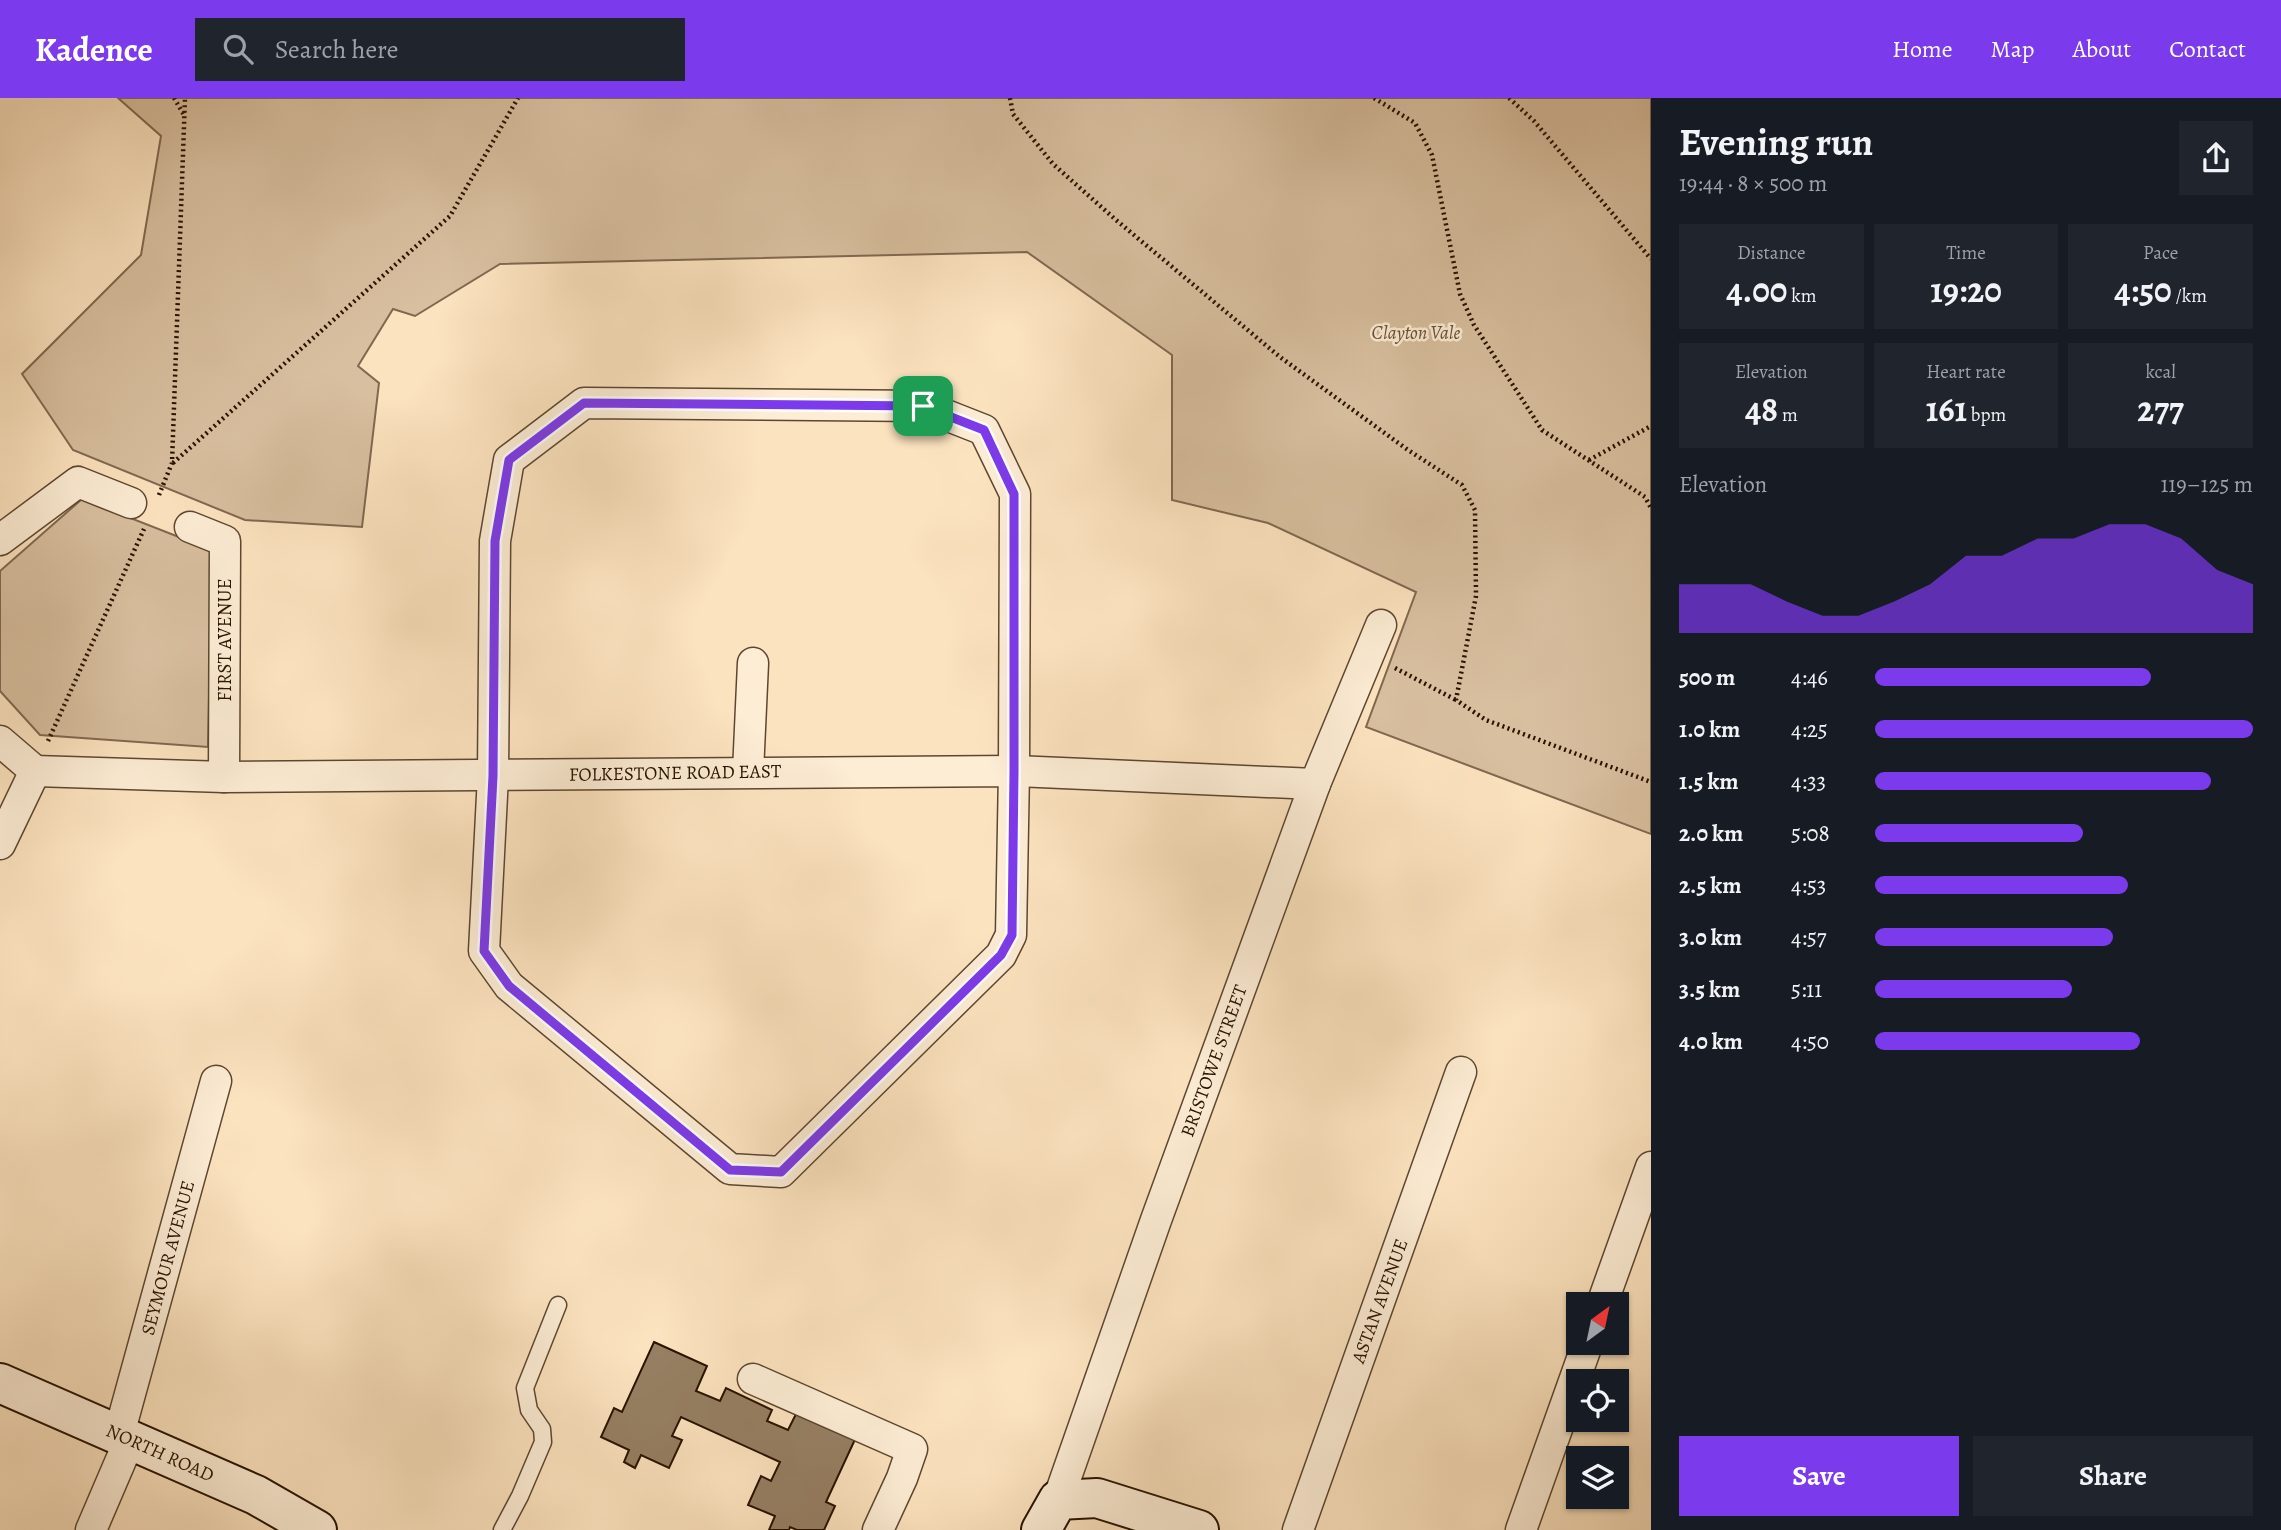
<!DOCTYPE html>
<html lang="en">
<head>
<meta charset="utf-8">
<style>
  :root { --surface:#171b24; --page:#20242c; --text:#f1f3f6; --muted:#9ea1a6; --accent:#7c3aed }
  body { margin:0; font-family:Alegreya,serif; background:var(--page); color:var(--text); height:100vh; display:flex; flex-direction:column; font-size:26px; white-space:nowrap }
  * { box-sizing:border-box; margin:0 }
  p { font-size:23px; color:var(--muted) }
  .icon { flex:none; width:38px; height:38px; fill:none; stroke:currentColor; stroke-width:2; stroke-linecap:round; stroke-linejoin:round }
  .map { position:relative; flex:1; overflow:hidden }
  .panel { display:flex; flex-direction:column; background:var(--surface); width:630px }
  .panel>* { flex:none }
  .needle { width:46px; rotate:33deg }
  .controls { position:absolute; left:1566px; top:1194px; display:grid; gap:14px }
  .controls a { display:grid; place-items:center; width:63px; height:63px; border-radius:0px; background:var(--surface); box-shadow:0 2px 5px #0004; font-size:35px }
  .pin { position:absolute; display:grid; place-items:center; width:60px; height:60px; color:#fff; margin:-30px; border-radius:14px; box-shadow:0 4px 10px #0006 }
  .round { display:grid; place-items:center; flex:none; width:74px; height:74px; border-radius:0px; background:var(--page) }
  .head { display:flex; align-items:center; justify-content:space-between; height:119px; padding:0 28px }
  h1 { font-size:38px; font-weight:700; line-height:52px }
  .figures { display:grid; grid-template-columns:repeat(3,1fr); gap:10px; height:119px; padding:7px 28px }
  .figures div { display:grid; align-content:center; border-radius:0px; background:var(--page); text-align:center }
  .figures b { font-size:35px; font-weight:700 }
  .figures small { font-size:19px; font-weight:400 }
  .figures p { font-size:19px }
  .chart { height:196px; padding:14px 28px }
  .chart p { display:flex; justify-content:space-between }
  .chart svg { width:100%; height:126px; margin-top:7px; fill:var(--accent); opacity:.7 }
  .cta { display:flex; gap:14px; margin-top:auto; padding:14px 28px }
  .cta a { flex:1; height:80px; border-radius:0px; background:var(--accent); color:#fff; font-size:28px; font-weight:700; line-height:80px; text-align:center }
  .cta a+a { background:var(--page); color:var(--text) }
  ul { padding:0 28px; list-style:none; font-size:23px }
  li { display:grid; grid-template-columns:112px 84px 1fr; align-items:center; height:52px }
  li i { height:18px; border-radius:9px; background:var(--accent) }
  header { display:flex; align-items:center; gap:42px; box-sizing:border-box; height:98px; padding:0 35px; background:var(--accent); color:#fff }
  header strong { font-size:33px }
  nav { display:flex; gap:38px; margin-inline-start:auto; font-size:24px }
  .search { width:490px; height:63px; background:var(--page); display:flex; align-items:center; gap:18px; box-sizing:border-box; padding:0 24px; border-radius:0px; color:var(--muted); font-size:26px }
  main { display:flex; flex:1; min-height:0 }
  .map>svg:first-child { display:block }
  .green { fill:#d8bf9f; stroke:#806850; stroke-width:2 }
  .building { fill:#967f63; stroke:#281200; stroke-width:2 }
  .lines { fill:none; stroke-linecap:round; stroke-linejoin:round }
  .lane-casing { stroke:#5d4630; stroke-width:19 }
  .street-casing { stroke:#5d4630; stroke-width:33 }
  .secondary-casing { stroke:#281200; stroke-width:42 }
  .path { stroke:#281200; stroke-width:4.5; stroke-dasharray:2 3.5; stroke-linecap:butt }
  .lane { stroke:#fdedd5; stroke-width:16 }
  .street { stroke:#fdedd5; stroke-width:30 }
  .secondary { stroke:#fdedd5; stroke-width:38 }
  .route-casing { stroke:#fff; stroke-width:14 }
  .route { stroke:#7c3aed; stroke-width:9 }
  .labels { text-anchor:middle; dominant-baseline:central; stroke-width:5; stroke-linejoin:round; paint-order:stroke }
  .park-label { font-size:19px; font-style:italic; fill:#664f38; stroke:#fdedd5 }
  .street-label { font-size:19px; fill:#281200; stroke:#fdedd5 }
</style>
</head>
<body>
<header>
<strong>Kadence</strong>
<div class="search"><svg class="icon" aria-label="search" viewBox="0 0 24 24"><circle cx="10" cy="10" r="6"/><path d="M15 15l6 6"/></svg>Search here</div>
<nav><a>Home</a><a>Map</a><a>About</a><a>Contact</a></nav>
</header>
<main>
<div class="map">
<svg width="1651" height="1432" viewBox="0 0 1651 1432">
  <rect width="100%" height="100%" fill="#fce3bf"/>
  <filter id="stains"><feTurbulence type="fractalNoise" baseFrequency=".00286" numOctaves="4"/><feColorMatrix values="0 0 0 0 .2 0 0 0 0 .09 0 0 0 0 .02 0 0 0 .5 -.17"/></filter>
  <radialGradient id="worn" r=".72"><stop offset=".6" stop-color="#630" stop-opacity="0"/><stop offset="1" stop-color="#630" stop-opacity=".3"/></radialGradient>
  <g class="green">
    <path d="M118,0h1533v736l-285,-107 50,-135 -148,-69 -96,-23v-145l-145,-103 -527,12 -85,52 -22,-7 -35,57 21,17 -17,144 -117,-7 -172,-70 -51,-76 119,-119 20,-119z"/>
    <path d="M82,401l130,51 -4,197 -168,-12 -40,-44v-120z"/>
  </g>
  <path class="building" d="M654,1244l53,24 -11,25 24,10 6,-13 46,22 -5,11 21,9 12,-24 58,27 -32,69 9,4 -11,24h-27l-7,-3 -1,3h-20l6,-14 -27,-11 13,-29 10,5 9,-19 -99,-45 -9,19 10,4 -13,28 -28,-13 -6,13 -11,-6 5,-12 -28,-13 13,-29 8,4z"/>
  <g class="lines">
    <defs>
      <path id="lane" d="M502,1432l18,-34 23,-54 -1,-13 -13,-19 -4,-22 33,-83"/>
      <g id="street">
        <path d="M584,305l339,3 61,24 31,64 -1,277 -3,164 -10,20 -220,217 -51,-3 -221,-183 -25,-35 9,-175 2,-235 14,-81z"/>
        <path d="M190,429l35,14 -1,236"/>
        <path d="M0,442l78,-58 53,21"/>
        <path d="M0,643l35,30"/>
        <path d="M35,673l189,6 790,-6 301,13"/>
        <path d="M748,674l5,-109"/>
        <path d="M0,746l35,-73"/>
        <path d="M1602,1206l49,-137"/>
        <path d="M753,1281l159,70 -10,29 -24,52"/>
        <path d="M119,1336l97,-353"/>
        <path d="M1058,1402l98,-280 159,-436 66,-159"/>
        <path d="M91,1432l39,-91"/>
        <path d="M1298,1432l163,-458"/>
        <path d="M1521,1432l67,-188"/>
      </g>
      <g id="secondary">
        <path d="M0,1285l256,112 61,35"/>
        <path d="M1041,1432l17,-30 39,-2 102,32"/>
      </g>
    </defs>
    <use href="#lane" class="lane-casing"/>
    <use href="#street" class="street-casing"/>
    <use href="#secondary" class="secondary-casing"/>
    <g class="path">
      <path d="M174,0l10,17"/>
      <path d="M1010,0l3,16 40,50 63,56 164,137 128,93 54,35 13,25 1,86 -20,104 30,20 165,62"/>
      <path d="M1374,0l41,25 17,32 28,139 14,31 68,105 103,67 6,11"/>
      <path d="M1509,0l25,23 117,138"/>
      <path d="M1589,362l62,-34"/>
      <path d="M173,365l277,-247 68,-118"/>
      <path d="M159,397l13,-32 13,-365"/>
      <path d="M1395,570l61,32"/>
      <path d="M48,643l96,-212"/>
    </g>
    <use href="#lane" class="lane"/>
    <use href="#street" class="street"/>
    <use href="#secondary" class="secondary"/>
  </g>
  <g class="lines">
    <defs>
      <path id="route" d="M584,305l339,3 61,24 30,64v277l-2,164 -11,20 -220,217 -51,-2 -221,-184 -25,-35 9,-175 2,-235 14,-81z"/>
    </defs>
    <use href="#route" class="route-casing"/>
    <use href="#route" class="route"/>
  </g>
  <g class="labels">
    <g class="park-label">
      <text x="1416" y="235">Clayton Vale</text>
    </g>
    <g class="street-label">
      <text transform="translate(225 542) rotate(-90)">FIRST AVENUE</text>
      <text transform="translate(675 675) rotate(-1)">FOLKESTONE ROAD EAST</text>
      <text transform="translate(1214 963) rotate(-70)">BRISTOWE STREET</text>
      <text transform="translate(168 1160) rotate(-75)">SEYMOUR AVENUE</text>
      <text transform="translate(1380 1203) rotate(-70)">ASTAN AVENUE</text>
      <text transform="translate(160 1355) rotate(24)">NORTH ROAD</text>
    </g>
  </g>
  <rect width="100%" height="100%" filter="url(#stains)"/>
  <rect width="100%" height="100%" fill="url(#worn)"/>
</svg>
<div class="controls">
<a><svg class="needle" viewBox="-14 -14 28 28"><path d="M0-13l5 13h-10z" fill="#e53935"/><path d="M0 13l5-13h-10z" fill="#9ea1a6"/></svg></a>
<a><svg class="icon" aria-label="locate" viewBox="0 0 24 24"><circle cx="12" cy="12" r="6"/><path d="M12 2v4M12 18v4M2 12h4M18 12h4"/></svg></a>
<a><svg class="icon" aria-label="layers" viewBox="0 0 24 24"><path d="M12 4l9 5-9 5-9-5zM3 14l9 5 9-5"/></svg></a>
</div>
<div class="pin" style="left:923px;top:308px;background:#1e9e55"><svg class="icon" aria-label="arrive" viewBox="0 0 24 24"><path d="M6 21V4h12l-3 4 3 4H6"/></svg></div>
</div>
<section class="panel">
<div class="head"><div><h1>Evening run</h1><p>19:44 · 8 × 500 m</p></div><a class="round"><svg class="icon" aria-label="share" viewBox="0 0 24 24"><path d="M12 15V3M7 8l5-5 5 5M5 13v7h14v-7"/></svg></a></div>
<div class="figures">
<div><p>Distance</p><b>4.00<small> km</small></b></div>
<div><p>Time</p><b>19:20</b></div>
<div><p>Pace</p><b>4:50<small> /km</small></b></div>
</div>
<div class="figures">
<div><p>Elevation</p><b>48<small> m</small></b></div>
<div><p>Heart rate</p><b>161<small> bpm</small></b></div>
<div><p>kcal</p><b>277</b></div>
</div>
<div class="chart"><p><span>Elevation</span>119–125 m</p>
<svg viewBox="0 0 160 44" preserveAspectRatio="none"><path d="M0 44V27L10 27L20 27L30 33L40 38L50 38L60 33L70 27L80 17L90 17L100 11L110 11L120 6L130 6L140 11L150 22L160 27V44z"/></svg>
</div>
<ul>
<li><b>500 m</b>4:46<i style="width:73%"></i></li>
<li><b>1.0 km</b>4:25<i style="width:100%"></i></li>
<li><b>1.5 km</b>4:33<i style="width:89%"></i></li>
<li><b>2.0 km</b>5:08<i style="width:55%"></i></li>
<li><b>2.5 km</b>4:53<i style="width:67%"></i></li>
<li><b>3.0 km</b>4:57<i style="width:63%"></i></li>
<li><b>3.5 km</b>5:11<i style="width:52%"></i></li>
<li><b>4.0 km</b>4:50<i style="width:70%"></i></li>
</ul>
<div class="cta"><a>Save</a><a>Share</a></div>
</section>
</main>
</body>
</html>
